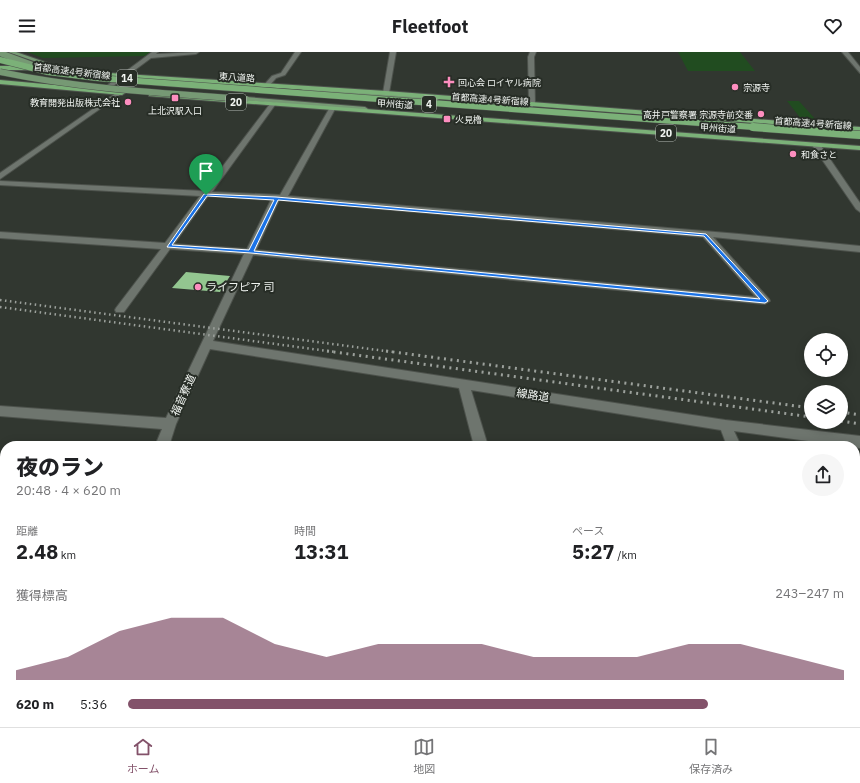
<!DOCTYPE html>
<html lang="ja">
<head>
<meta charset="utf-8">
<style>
  :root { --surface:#fff; --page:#f6f6f6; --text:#202124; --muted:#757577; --line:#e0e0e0; --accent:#83526a }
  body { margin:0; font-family:"IBM Plex Sans","Noto Sans JP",sans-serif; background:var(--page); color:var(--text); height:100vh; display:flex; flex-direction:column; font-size:15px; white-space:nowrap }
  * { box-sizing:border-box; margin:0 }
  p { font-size:13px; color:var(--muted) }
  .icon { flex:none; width:22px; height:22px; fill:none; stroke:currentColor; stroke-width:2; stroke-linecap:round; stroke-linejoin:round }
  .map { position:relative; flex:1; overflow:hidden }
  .side { position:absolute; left:0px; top:389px; width:860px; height:286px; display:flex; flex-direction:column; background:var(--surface); border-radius:16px 16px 0 0; box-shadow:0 2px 10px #0003 }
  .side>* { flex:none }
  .controls { position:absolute; left:804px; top:281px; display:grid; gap:8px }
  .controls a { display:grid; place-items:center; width:44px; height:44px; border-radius:50%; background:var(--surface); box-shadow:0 2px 10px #0003; font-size:20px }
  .pin { position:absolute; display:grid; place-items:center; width:34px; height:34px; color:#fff; margin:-41px -17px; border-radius:50% 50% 50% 0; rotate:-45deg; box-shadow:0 0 4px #0007 }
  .pin .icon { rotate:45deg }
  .round { display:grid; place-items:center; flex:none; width:42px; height:42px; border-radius:21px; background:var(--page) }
  .summary { display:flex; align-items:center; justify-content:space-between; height:68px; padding:0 16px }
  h1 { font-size:22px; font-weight:800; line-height:30px }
  .figures { display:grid; grid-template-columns:repeat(3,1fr); gap:6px; height:68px; padding:4px 16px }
  .figures div { display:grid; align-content:center }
  .figures b { font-size:20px; font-weight:800 }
  .figures small { font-size:11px; font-weight:400 }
  .figures p { font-size:11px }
  .chart { height:112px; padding:8px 16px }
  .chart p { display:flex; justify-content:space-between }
  .chart svg { width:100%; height:72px; margin-top:4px; fill:var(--accent); opacity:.7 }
  ul { padding:0 16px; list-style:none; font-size:13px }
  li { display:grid; grid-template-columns:64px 48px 1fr; align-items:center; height:30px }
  li i { height:10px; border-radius:5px; background:var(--accent) }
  header { display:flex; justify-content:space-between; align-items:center; height:52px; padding:0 16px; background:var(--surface); font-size:18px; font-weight:800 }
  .menu { display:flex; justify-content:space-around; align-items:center; height:56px; border-top:1px solid var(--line); background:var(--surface); font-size:11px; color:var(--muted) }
  .menu a { display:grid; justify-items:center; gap:2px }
  .menu .active { color:var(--accent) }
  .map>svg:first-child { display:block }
  .green { fill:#214c20 }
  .building { fill:#93c690 }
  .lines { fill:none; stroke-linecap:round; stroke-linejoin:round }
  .minor-casing { stroke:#4d524c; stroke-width:2 }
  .major-casing { stroke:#4d524c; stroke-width:2 }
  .highway-casing { stroke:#4d524c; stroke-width:2 }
  .minor { fill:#6e756e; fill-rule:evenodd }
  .major { fill:#769974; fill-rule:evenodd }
  .highway { fill:#7bb178; fill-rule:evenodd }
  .rail-far1 { stroke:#9ca19c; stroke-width:2.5; stroke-dasharray:1.5 3.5; stroke-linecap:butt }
  .rail { stroke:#9ca19c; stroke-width:3; stroke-dasharray:2 4.5; stroke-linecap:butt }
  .major-bridge-casing { stroke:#4d524c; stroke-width:7; stroke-linecap:butt }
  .highway-bridge-far1-casing { stroke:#4d524c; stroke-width:7; stroke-linecap:butt }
  .highway-bridge-casing { stroke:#4d524c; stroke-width:9; stroke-linecap:butt }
  .major-bridge { stroke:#769974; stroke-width:6 }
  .highway-bridge-far1 { stroke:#7bb178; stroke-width:6 }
  .highway-bridge { stroke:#7bb178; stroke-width:8 }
  .route { fill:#1a73e8; stroke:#fff; fill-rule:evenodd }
  .poi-dot { fill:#fd8ebf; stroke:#272d26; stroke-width:1.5 }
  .labels { text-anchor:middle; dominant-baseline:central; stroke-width:4; stroke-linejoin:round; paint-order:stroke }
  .far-street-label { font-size:9px; fill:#f1f5f1; stroke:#272d26 }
  .far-poi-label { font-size:9px; fill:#f1f5f1; stroke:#272d26; text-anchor:start }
  .shield { fill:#272d26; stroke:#b4b9b4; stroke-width:1 }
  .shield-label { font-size:10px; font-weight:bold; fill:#f1f5f1 }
  .poi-label { font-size:11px; fill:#f1f5f1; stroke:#272d26; text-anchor:start }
  .street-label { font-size:11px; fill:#f1f5f1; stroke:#272d26 }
</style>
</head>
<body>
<header><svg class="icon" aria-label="menu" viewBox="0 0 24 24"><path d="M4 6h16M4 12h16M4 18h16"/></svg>Fleetfoot<svg class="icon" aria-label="heart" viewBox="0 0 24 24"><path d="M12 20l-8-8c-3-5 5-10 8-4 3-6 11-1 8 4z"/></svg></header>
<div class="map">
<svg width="860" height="675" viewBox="0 0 860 675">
  <rect width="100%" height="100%" fill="#313730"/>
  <g class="green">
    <path d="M27,0h123l-5,4 -102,2z"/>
    <path d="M678,0h62l15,19h-67z"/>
    <path d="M787,49h12l17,19h-14z"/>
  </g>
  <path class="building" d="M186,220l44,4 -10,16 -48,-4z"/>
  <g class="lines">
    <defs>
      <g id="minor">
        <path d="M152,0h6l-2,2 43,-2 -3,2 -45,4 -46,34h-4v-2z"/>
        <path d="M295,0h6l-16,23 -9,3 -7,8h-4l-1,-1 8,-9 9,-3z"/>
        <path d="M390,0h6l-7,41 -3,2 -3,-2z"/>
        <path d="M530,0h6l-2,5 1,48 -3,2 -3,-2 -1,-48z"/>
        <path d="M842,0h6l12,15v6z"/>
        <path d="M119,39l5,1 -124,87v-6z"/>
        <path d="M272,51l3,2 -63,87 68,3 49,-86 3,-2 3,2 -47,87 451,38 121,12v6l-147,-15 56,62 1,2 -5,3 -512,-49 -40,86 512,79 135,16v12l-126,-17 7,15h-14l-6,-16 -250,-40 17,56h-14l-15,-58 -249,-39 -34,75 -7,22h-14l7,-17 -162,-13v-10l166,12 78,-164 -74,-5 -46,63h-8l-1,-2 1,-2 45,-59 -161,-11v-6l165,11 35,-47 -200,-11v-4l204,10 66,-87zM208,144l63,4 -24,49 -73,-5zM279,148l424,37 53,60 -500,-47z"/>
        <path d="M813,91h6l41,60v9l-4,-3 -44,-64z"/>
        <rect x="855" y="577" width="5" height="16"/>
        <path d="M47,670h18l-2,5h-18z"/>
        <path d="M525,670h18l1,5h-18z"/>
      </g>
      <g id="major">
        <path d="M8,0h8l49,17 -5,1z"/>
        <path d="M303,37l133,8 3,2 -3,2 -135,-9v-2z"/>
        <path d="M246,45l119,10 3,2 -3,2 -121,-11 -1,-1z"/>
      </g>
      <g id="highway">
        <path d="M0,14h35l3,2 -3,2h-35z"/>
        <path d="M65,15l44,6 277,18 474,36v4l-474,-36 -277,-18 -46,-7v-2z"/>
        <path d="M0,28l122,11 3,2 -3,2 -122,-11z"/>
        <path d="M151,41l709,53v4l-711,-54v-2z"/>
      </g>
    </defs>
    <use href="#minor" class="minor-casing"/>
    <use href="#major" class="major-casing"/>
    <use href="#highway" class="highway-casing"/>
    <use href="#minor" class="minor"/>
    <use href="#major" class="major"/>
    <use href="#highway" class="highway"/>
    <g class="rail-far1">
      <path d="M0,248l393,52"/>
      <path d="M0,255l335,45"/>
    </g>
    <g class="rail">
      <path d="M327,299l484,66"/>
      <path d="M386,299l425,57"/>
      <path d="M841,360l19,3"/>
      <path d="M841,369l19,3"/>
    </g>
    <defs>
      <g id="major-bridge">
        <path d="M0,1l38,14 40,6"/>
        <path d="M0,20c81,17 163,21 246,27"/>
      </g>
      <path id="highway-bridge-far1" d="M0,8l48,12 49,6 670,50"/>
      <path id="highway-bridge" d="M753,75l107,8"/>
    </defs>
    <use href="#major-bridge" class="major-bridge-casing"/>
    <use href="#highway-bridge-far1" class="highway-bridge-far1-casing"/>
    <use href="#highway-bridge" class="highway-bridge-casing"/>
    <use href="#major-bridge" class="major-bridge"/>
    <use href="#highway-bridge-far1" class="highway-bridge-far1"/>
    <use href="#highway-bridge" class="highway-bridge"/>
  </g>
  <path class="route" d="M204,142l72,3 430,37 62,67 -3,2 -514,-50 -84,-6zM207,144l67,4 -25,50 -77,-5zM278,148l426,36 56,63 -506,-48z"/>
  <g class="poi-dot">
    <path d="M447 24h4v4h4v4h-4v4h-4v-4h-4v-4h4z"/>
    <circle cx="735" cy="35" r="4"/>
    <rect x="171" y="42" width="8" height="8" rx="2"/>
    <circle cx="128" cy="50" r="4"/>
    <circle cx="761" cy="62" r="4"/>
    <rect x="443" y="63" width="8" height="8" rx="2"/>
    <circle cx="793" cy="102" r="4"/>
    <circle cx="198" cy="235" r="4"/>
  </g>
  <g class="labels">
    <g class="far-street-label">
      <text transform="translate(72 19) rotate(7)">首都高速4号新宿線</text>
      <text transform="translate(237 25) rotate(4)">東八道路</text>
      <text transform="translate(490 47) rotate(4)">首都高速4号新宿線</text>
      <text transform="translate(395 52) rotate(4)">甲州街道</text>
      <text transform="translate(813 71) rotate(4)">首都高速4号新宿線</text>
      <text transform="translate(718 76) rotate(4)">甲州街道</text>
    </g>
    <g class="far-poi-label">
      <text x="458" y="30">回心会 ロイヤル病院</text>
      <text x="743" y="35">宗源寺</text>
      <text x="120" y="50" text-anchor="end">教育開発出版株式会社</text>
      <text x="175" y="58" text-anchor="middle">上北沢駅入口</text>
      <text x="753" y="62" text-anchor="end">高井戸警察署 宗源寺前交番</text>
      <text x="455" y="67">火見櫓</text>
      <text x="801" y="102">和食さと</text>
    </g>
    <g class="shield">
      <rect x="117" y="18" width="20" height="16" rx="3"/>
      <rect x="226" y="42" width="20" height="16" rx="3"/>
      <rect x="422" y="44" width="14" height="16" rx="3"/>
      <rect x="656" y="73" width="20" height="16" rx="3"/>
    </g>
    <g class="shield-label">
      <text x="127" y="26">14</text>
      <text x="236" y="50">20</text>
      <text x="429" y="52">4</text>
      <text x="666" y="81">20</text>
    </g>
    <g class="poi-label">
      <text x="206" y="235">ライフピア 司</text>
    </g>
    <g class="street-label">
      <text transform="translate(183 343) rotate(-66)">福音寮道</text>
      <text transform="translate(533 343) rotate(9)">線路道</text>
    </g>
  </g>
</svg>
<div class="controls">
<a><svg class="icon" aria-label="locate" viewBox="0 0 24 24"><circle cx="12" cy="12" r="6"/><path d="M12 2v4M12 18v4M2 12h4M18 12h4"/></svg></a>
<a><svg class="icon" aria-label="layers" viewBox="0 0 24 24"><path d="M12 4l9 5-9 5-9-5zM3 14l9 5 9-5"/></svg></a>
</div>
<div class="pin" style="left:206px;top:143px;background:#1e9e55"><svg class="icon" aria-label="arrive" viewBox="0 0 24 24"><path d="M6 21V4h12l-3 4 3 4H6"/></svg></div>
<section class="side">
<div class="summary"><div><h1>夜のラン</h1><p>20:48 · 4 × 620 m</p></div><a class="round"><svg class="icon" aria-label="share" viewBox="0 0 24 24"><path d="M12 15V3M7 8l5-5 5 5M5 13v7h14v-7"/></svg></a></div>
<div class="figures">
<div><p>距離</p><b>2.48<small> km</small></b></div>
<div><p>時間</p><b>13:31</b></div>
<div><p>ペース</p><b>5:27<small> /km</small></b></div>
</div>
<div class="chart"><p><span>獲得標高</span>243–247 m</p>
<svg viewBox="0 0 160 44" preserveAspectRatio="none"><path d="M0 44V38L10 30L20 14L30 6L40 6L50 22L60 30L70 22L80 22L90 22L100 30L110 30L120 30L130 22L140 22L150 30L160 38V44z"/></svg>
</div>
<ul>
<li><b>620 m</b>5:36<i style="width:81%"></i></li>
</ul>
</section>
</div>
<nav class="menu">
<a class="active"><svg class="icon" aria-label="home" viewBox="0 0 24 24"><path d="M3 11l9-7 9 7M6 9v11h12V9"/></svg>ホーム</a>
<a><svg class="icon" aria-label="map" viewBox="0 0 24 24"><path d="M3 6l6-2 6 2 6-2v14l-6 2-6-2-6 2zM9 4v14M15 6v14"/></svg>地図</a>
<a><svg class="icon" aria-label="saved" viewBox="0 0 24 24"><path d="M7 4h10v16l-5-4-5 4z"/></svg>保存済み</a>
</nav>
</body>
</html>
